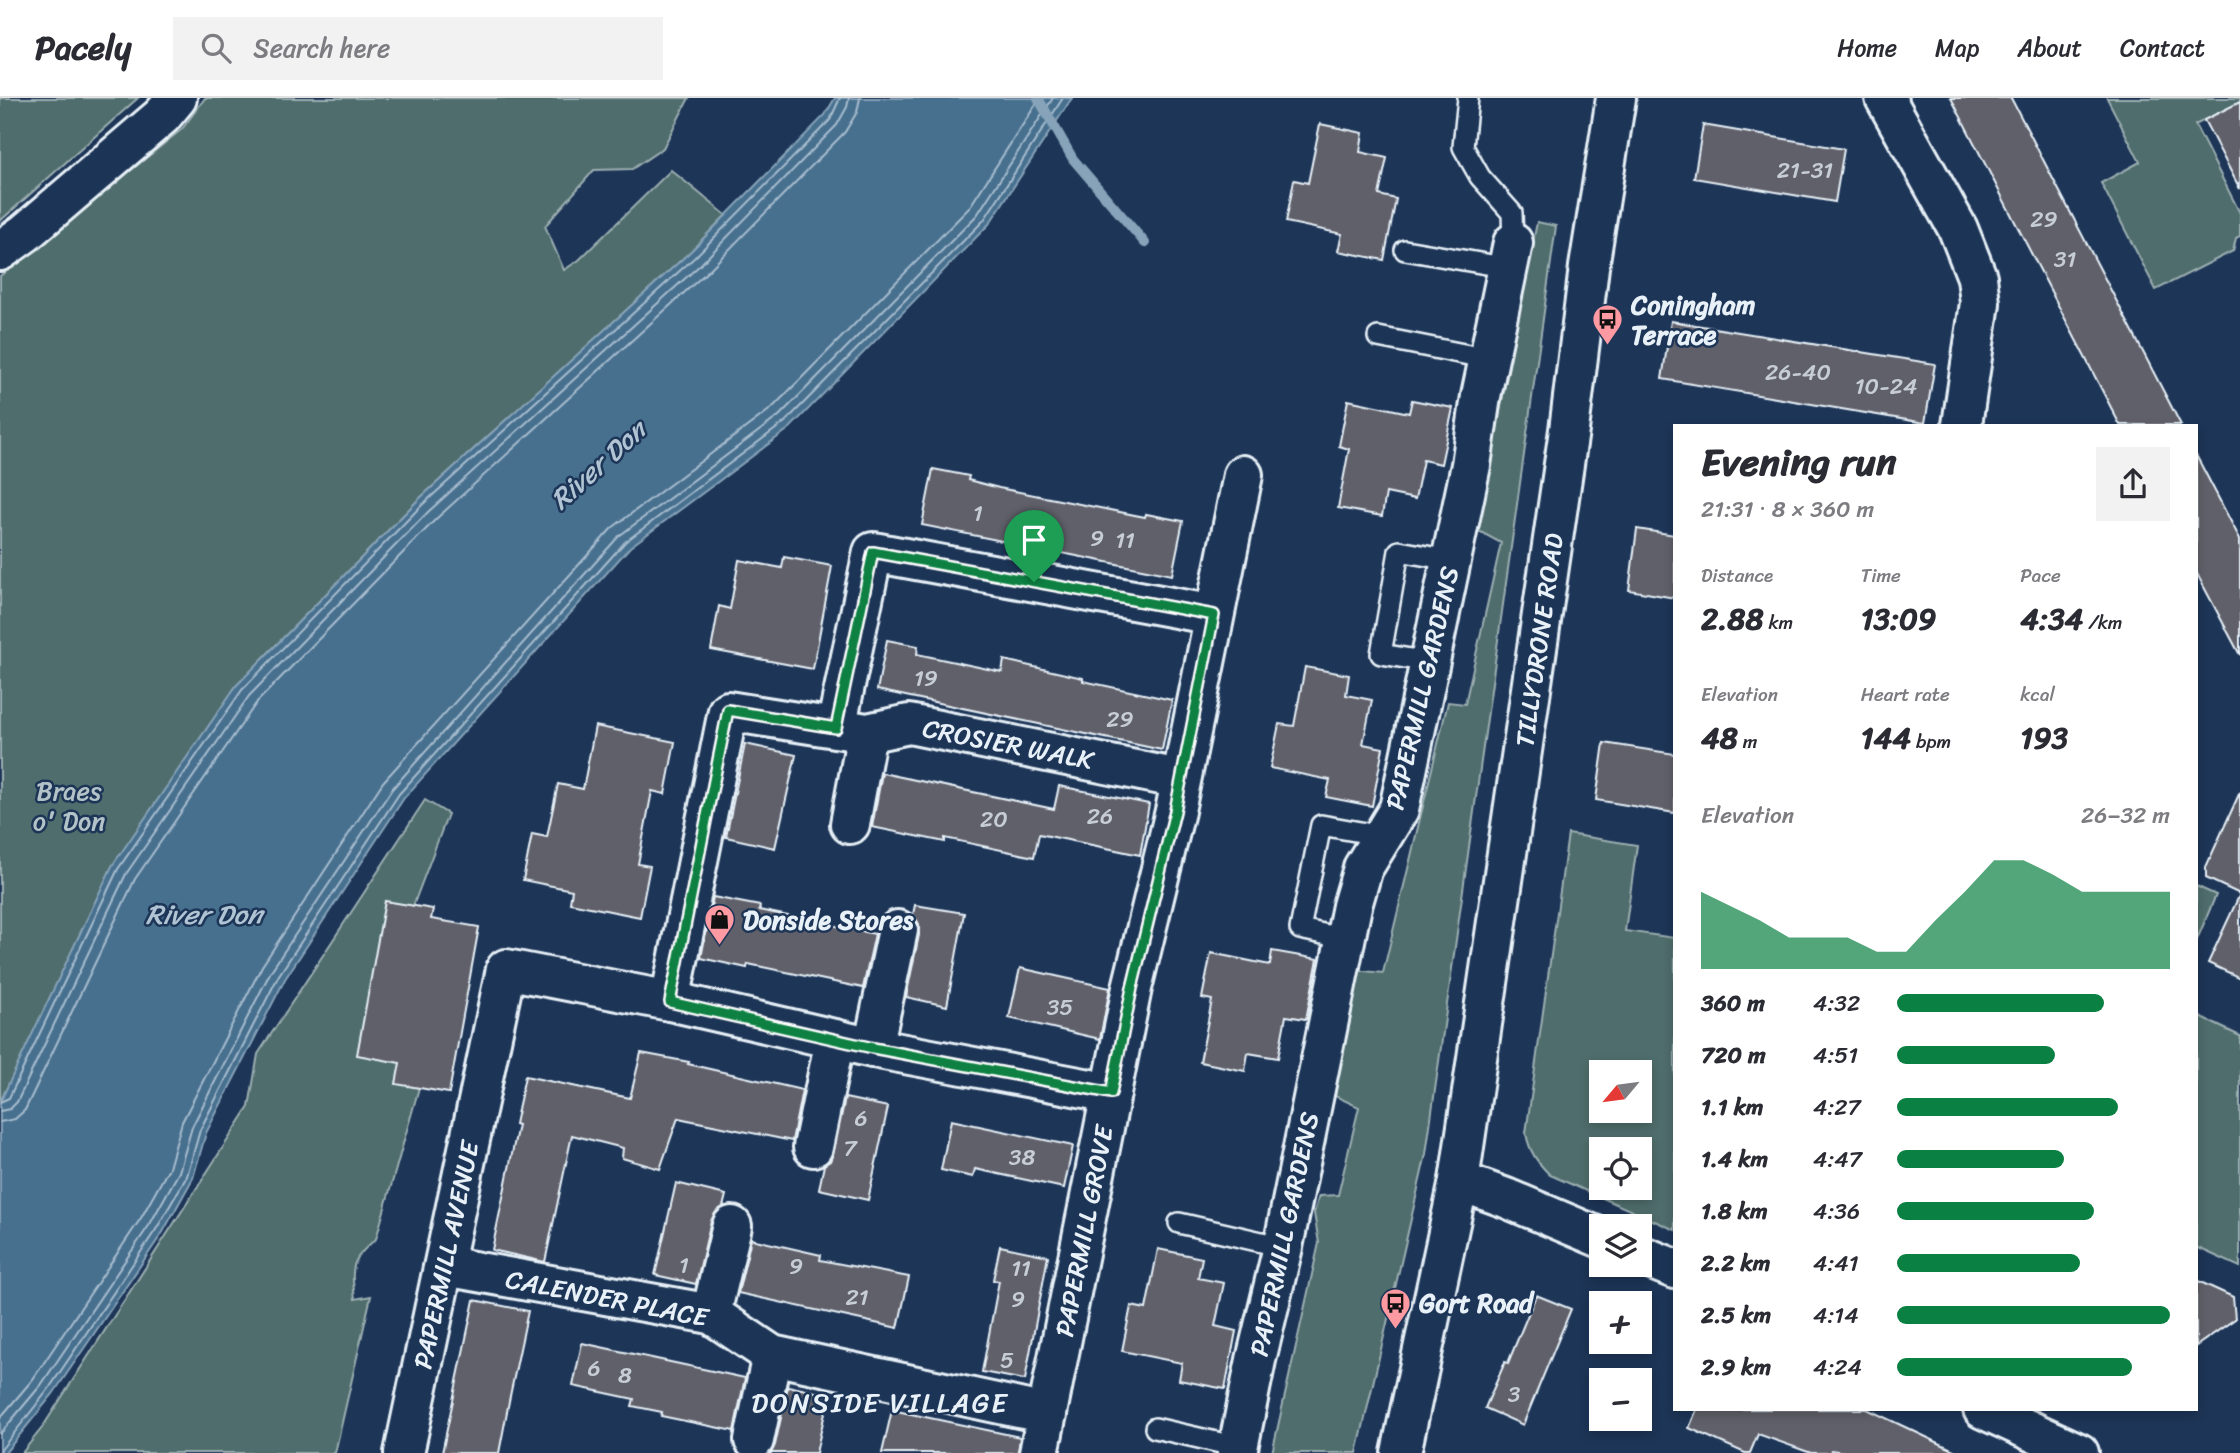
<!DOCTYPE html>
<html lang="en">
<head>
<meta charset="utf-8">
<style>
  :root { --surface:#fff; --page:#f2f2f3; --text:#2b2b33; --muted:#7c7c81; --line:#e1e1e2; --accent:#0b8043 }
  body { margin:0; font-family:Sriracha,sans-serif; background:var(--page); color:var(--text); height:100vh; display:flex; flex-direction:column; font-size:26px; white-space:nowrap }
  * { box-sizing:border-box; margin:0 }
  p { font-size:23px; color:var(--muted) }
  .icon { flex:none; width:38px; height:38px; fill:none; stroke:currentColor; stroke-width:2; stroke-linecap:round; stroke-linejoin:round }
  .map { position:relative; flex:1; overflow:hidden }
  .side { position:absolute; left:1673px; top:326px; width:525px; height:987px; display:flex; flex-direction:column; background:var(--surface); border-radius:0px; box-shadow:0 4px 10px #0003 }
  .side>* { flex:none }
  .needle { width:46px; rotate:241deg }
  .controls { position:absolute; left:1589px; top:962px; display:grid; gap:14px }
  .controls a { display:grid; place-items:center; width:63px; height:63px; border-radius:0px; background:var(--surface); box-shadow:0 4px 10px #0003; font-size:35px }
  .pin { position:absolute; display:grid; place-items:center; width:60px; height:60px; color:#fff; margin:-72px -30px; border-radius:50% 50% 50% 0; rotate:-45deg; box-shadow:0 0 7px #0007 }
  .pin .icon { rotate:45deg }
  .round { display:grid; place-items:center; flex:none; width:74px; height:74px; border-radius:0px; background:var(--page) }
  .summary { display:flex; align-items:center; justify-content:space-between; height:119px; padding:0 28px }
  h1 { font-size:38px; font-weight:700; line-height:52px }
  .stats { display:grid; grid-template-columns:repeat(3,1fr); gap:10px; height:119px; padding:7px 28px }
  .stats div { display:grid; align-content:center }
  .stats b { font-size:30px; font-weight:700 }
  .stats small { font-size:19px; font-weight:400 }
  .stats p { font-size:19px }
  .chart { height:196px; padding:14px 28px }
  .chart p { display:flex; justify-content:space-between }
  .chart svg { width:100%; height:126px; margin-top:7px; fill:var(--accent); opacity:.7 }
  ul { padding:0 28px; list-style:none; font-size:23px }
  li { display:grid; grid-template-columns:112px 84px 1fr; align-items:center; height:52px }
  li i { height:18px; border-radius:9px; background:var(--accent) }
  header { display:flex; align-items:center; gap:42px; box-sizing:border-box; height:98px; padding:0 35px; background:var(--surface); border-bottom:2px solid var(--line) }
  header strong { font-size:33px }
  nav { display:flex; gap:38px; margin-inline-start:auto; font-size:24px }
  .search { width:490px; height:63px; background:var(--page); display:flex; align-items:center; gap:18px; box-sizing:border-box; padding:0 24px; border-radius:0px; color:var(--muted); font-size:26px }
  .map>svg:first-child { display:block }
  .green { fill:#506d6c; stroke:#9cafb2; stroke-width:2; fill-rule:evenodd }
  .water { fill:#476f8f; stroke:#87a3b9; stroke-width:2 }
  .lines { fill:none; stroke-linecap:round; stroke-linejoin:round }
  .shore { stroke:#a8bdce; stroke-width:2 }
  .stream { stroke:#87a3b9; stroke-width:10 }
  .building { fill:#60606a; stroke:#e8f1f8; stroke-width:2 }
  .service-casing { stroke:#e8f1f8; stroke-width:24 }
  .minor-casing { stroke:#e8f1f8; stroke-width:44 }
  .tertiary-casing { stroke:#e8f1f8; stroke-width:44 }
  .secondary-casing { stroke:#e8f1f8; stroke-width:44 }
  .service { stroke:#1d3557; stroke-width:19 }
  .minor { stroke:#1d3557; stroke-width:38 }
  .tertiary { stroke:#1d3557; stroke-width:38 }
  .secondary { stroke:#1d3557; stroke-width:38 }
  .route-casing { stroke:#fff; stroke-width:14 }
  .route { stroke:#0b8043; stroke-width:9 }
  .labels { text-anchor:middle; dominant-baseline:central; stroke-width:5; stroke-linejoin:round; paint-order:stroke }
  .number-label { font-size:23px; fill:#c6cdd4 }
  .poi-label { font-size:26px; font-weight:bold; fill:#e8f1f8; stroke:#1d3557; text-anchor:start }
  .street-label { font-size:26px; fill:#e8f1f8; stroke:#1d3557 }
  .park-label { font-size:26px; fill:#b3c3c7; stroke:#1d3557 }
  .water-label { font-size:28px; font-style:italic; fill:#b0c4d3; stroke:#1d3557 }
  .neighbourhood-label { font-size:28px; letter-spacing:2px; fill:#e8f1f8; stroke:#1d3557 }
</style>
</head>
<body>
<header>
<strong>Pacely</strong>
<div class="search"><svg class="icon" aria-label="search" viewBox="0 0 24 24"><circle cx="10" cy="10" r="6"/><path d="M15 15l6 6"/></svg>Search here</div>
<nav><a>Home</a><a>Map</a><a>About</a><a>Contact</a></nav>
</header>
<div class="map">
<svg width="2240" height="1355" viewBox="0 0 2240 1355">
  <rect width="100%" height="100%" fill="#1d3557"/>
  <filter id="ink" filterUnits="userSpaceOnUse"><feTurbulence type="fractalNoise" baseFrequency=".0143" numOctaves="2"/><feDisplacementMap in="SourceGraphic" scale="14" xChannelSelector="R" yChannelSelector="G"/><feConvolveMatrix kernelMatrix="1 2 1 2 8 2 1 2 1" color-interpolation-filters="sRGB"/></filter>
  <g filter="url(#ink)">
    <g class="green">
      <path d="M0,0h138l-138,123z"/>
      <path d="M205,0h484l-26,50 -31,21 -38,1 -49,56 19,44 15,-10 92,-90 55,45 -36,37 -272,248 -182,186 -236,416v-826l182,-147z"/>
      <path d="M2107,0h133v4l-45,23 45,88v23l-4,2 -3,13 -77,39 -55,-107 39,-21z"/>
      <path d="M1537,124l19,4 -130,928 -69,299h-85l47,-210 -5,-30 5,-17 19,-1 21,-88 -24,-11 19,-126 29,3 65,-271 17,2 36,-161 -24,-13z"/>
      <path d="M425,702l23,14 -38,100 18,142 -52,183c-26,21 -25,28 -21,60l16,-3 -36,157h-313l20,-25 207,-321 9,-53z"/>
      <path d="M1568,736l69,11 -12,86 50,7v292l-125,-55c-13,-13 -21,-24 -24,-42zM1601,975h39v38h-39zM1601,1052h39v38h-39z"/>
      <path d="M2196,788l20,9 -20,47z"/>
      <path d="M2196,917l44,21v231l-44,-20z"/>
    </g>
    <path class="water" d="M835,0h237l-83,126 -199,204 -160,119 -226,251 -119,181 -79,154 -13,45 -30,54 -110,162 -48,59h-5v-351l112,-236 124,-180 182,-186 272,-248 135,-137z"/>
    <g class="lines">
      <g class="shore">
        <path d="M0,1004l9,-4 109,-229 124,-179 180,-185 273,-248 135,-137 10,-22"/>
        <path d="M0,1013l10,-2 7,-7 109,-228 123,-178 179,-184 273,-248 136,-139 10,-18 2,-9"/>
        <path d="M0,1024l15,-3 10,-9 110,-231 122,-177 179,-183 272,-248 137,-139 12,-20 3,-14"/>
        <path d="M0,1320l33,-39 108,-161 28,-50 13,-46 80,-156 121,-184 229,-254 160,-120 197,-200 71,-110"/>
        <path d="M0,1336l41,-49 109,-161 29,-52 13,-45 79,-156 121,-182 227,-253 160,-120 198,-201 76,-117"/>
        <path d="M0,1353l48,-61 109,-162 30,-52 13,-46 79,-155 120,-181 226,-252 160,-120 199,-202 79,-122"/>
      </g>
      <path class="stream" d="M1038,0l35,61 72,84"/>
    </g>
    <g class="building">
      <path d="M1951,0h60l170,327h-61z"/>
      <path d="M2240,4v87l-36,-69z"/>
      <path d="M1320,26l43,9 -3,19 27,6 -8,37 17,4 -12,61 -46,-9 4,-17 -56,-12 8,-42 14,3z"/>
      <path d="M1703,27l141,24 -9,53 -141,-24z"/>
      <path d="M1671,223l264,43 -10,59 -263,-44z"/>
      <path d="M1348,302l61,13 3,-13 41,8 -12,56 -18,-4 -8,39 -29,-6 -4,23 -44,-8 11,-59 -10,-3z"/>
      <path d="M2196,357l44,84v116l-44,-83z"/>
      <path d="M933,371l36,7 -1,4 31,8 146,29 1,-3 37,7 -11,54 -250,-50z"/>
      <path d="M1637,431l38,6v63l-46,-8z"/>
      <path d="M784,459l48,9 -19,103 -102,-19 8,-44 11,3 9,-49 43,8z"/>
      <path d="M887,542l31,6 -1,8 85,18 2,-12 79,18v3l89,19 -10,50 -285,-60z"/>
      <path d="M1305,569l44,8 -3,20 26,5 -9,44 20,4 -11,58 -46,-9 4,-17 -60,-12 9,-44 15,2z"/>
      <path d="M595,628l80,16 -10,52 -13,-3 -14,73 12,2 -10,51 -70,-14 2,-13 -49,-10 9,-46 15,3 11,-53 25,5z"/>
      <path d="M1604,645l71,11v59l-79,-13z"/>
      <path d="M745,646l51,11 -21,93 -49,-11z"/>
      <path d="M882,675l172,36 5,-23 90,18 -9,51 -101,-21 -5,23 -89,-19v4l-73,-15z"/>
      <path d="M2240,694v186l-32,-15 32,-69 -34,-16v-11z"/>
      <path d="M713,799l47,9 -1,4 116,24 -12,54 -115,-24 -1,4 -46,-10z"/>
      <path d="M385,803l48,8 -2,10 48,8 -30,166 -53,-9 4,-21 -43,-8z"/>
      <path d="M915,807l49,8 -17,93 -41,-9 13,-62v-11l-6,-10z"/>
      <path d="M1272,853l46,8 -12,60 -20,-3 -8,42 -30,-5 -3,18 -45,-9 12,-62 -10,-2 9,-45 59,12z"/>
      <path d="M1020,870l90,20 -10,51 -91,-21z"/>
      <path d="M641,955l48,9 -1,2 114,26 -10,51 -114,-23 -18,51 -38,-11 1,-10 -51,-13 -27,127 -53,-12 26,-125 -3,-1 10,-48 105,22z"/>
      <path d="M845,1000l43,9 -20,93 -49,-11 5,-24 6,-4 4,-10z"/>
      <path d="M951,1022l122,26 -9,42 -89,-19 -2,8 -32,-7z"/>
      <path d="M676,1085l50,12 -3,12 -7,5 -5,9 -15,63 -41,-9z"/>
      <path d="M751,1141l70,16 -1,5 89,17 -11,51 -160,-35z"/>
      <path d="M1000,1148l48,10 -23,124 -43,-8 17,-91 -6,-1z"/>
      <path d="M1158,1151l44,9 -4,20 26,5 -9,43 21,5 -11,58 -46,-9 3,-17 -60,-12 9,-45 15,3z"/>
      <path d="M2196,1182l37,17 2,22 -39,27z"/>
      <path d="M1536,1197l35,14 -48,116 -38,-17 20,-46 3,1z"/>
      <path d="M474,1202l54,11 -18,85 -11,57h-57z"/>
      <path d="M582,1245l163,35 -11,53 -73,-15 1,-4 -30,-6 2,-7 -61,-13z"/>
      <path d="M788,1288l41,9 -13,58h-45l4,-8z"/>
      <path d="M1697,1311h170l93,44h-109l-20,-3 -1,3h-19l-53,-19 -8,19h-5l-56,-25z"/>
      <path d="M892,1312l128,27 -2,16h-136z"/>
    </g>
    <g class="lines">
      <defs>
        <g id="service">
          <path d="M1468,0l-5,49 17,30 32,36 1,30"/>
          <path d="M1405,152l104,18"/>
          <path d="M1378,239l111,22"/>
          <path d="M1429,564l-48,-8 18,-103 51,9"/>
          <path d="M1346,841l-46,-10 21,-104 62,11"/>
          <path d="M1179,1125l104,24"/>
          <path d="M1155,1330l83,19"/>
        </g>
        <g id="minor">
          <path d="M1885,0l73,131 19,48 3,26 -18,122"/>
          <path d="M0,153l25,-18 137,-117 15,-18"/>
          <path d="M836,630l37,-176 341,63"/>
          <path d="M850,726l17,-91"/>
          <path d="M670,903l58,-290 139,22 42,-9 271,55"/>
          <path d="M873,950l25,-118"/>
          <path d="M813,1049l22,-108"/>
          <path d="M445,1168l266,48 61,41 275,59"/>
          <path d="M711,1216l21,-88"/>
          <path d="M754,1342l18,-85"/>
          <path d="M404,1355l102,-484 164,32 203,47 238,45"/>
          <path d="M1039,1355l93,-465 43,-177 68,-336"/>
          <path d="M1237,1355l19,-93 27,-113 69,-341 11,-38 36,-59 72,-344 10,-69 32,-153"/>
        </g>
        <g id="tertiary">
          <path d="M1459,1083l47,17 95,40"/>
          <path d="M1640,1157l35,14"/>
          <path d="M1983,1311l96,44"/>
        </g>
        <path id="secondary" d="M1401,1355l58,-272 110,-751 20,-163 27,-169"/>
      </defs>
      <use href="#service" class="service-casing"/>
      <use href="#minor" class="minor-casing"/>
      <use href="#tertiary" class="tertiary-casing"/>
      <use href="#secondary" class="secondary-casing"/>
      <use href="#service" class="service"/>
      <use href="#minor" class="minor"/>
      <use href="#tertiary" class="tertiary"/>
      <use href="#secondary" class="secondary"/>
    </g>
  </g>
  <g class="lines" filter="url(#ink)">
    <defs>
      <path id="route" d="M873,454l341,63 -39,196 -43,177 -21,105 -238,-45 -203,-46 58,-292 108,18z"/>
    </defs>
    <use href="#route" class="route-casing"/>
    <use href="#route" class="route"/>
  </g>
  <defs>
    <symbol id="bus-pin" viewBox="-11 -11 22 30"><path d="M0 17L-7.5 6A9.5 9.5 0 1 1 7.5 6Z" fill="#ff9aa2" stroke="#1d3557"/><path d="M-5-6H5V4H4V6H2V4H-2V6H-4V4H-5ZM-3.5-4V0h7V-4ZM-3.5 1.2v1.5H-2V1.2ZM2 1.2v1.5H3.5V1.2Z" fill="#111"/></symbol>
    <symbol id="shop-pin" viewBox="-11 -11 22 30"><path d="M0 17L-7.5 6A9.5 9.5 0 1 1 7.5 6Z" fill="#ff9aa2" stroke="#1d3557"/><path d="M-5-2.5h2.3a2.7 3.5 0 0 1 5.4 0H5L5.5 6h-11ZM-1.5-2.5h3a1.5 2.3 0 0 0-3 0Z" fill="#111"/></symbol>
  </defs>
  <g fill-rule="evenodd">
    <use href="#bus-pin" x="1590" y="204" width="35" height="47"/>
    <use href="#shop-pin" x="702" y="804" width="35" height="47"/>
    <use href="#bus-pin" x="1378" y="1188" width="35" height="47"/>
  </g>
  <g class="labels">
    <g class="number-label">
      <text x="1805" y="72">21-31</text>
      <text x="2044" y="121">29</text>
      <text x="2065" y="161">31</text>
      <text x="1798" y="274">26-40</text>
      <text x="1886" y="288">10-24</text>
      <text x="978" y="415">1</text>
      <text x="1097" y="440">9</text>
      <text x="1125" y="442">11</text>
      <text x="926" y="580">19</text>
      <text x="1120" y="621">29</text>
      <text x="1100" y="718">26</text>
      <text x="994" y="721">20</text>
      <text x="1060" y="909">35</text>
      <text x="861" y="1020">6</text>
      <text x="850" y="1050">7</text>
      <text x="1022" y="1059">38</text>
      <text x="684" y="1167">1</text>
      <text x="796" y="1168">9</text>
      <text x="1021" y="1170">11</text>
      <text x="857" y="1199">21</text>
      <text x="1018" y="1201">9</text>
      <text x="1007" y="1262">5</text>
      <text x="594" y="1270">6</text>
      <text x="625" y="1277">8</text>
      <text x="1514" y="1296">3</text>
    </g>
    <g class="poi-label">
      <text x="1631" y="207">Coningham<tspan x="1631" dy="30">Terrace</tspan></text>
      <text x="743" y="822">Donside Stores</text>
      <text x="1419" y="1205">Gort Road</text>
    </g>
    <g class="street-label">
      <text transform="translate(1539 542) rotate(-82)">TILLYDRONE ROAD</text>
      <text transform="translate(1422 590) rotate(-77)">PAPERMILL GARDENS</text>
      <text transform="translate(1008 646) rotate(11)">CROSIER WALK</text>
      <text transform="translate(1084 1133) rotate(-79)">PAPERMILL GROVE</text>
      <text transform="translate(1284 1136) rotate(-78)">PAPERMILL GARDENS</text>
      <text transform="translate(446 1157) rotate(-78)">PAPERMILL AVENUE</text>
      <text transform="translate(607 1200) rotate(11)">CALENDER PLACE</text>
    </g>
    <g class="park-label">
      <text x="69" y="693">Braes<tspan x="69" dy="30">o' Don</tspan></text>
    </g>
    <g class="water-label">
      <text transform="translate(598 367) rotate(-42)">River Don</text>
      <text x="204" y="816">River Don</text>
    </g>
    <g class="neighbourhood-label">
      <text x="880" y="1304">DONSIDE VILLAGE</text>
    </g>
  </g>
</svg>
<div class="controls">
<a><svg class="needle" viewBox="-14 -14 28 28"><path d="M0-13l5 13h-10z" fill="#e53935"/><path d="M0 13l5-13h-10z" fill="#7c7c81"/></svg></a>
<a><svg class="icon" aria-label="locate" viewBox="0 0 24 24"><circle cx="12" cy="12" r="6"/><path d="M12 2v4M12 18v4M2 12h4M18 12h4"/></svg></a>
<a><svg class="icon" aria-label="layers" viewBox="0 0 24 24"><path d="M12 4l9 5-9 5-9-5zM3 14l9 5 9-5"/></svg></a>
<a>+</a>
<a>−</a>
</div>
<div class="pin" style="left:1034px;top:484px;background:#1e9e55"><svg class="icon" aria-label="arrive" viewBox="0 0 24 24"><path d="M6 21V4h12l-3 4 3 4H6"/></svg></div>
<section class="side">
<div class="summary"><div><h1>Evening run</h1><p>21:31 · 8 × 360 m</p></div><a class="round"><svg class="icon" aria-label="share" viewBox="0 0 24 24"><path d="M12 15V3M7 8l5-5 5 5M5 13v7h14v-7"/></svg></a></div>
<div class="stats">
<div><p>Distance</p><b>2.88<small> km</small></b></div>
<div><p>Time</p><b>13:09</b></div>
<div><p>Pace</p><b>4:34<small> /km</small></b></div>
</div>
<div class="stats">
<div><p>Elevation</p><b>48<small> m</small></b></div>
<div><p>Heart rate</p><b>144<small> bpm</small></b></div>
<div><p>kcal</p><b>193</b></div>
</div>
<div class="chart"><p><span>Elevation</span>26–32 m</p>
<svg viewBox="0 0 160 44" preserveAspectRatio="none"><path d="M0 44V17L10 22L20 27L30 33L40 33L50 33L60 38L70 38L80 27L90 17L100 6L110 6L120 11L130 17L140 17L150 17L160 17V44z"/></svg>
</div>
<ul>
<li><b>360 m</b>4:32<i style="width:76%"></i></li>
<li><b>720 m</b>4:51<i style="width:58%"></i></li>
<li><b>1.1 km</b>4:27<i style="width:81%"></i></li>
<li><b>1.4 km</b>4:47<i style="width:61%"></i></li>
<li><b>1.8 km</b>4:36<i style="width:72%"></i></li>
<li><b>2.2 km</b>4:41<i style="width:67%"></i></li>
<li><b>2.5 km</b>4:14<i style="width:100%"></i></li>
<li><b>2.9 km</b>4:24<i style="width:86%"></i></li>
</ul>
</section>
</div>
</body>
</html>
